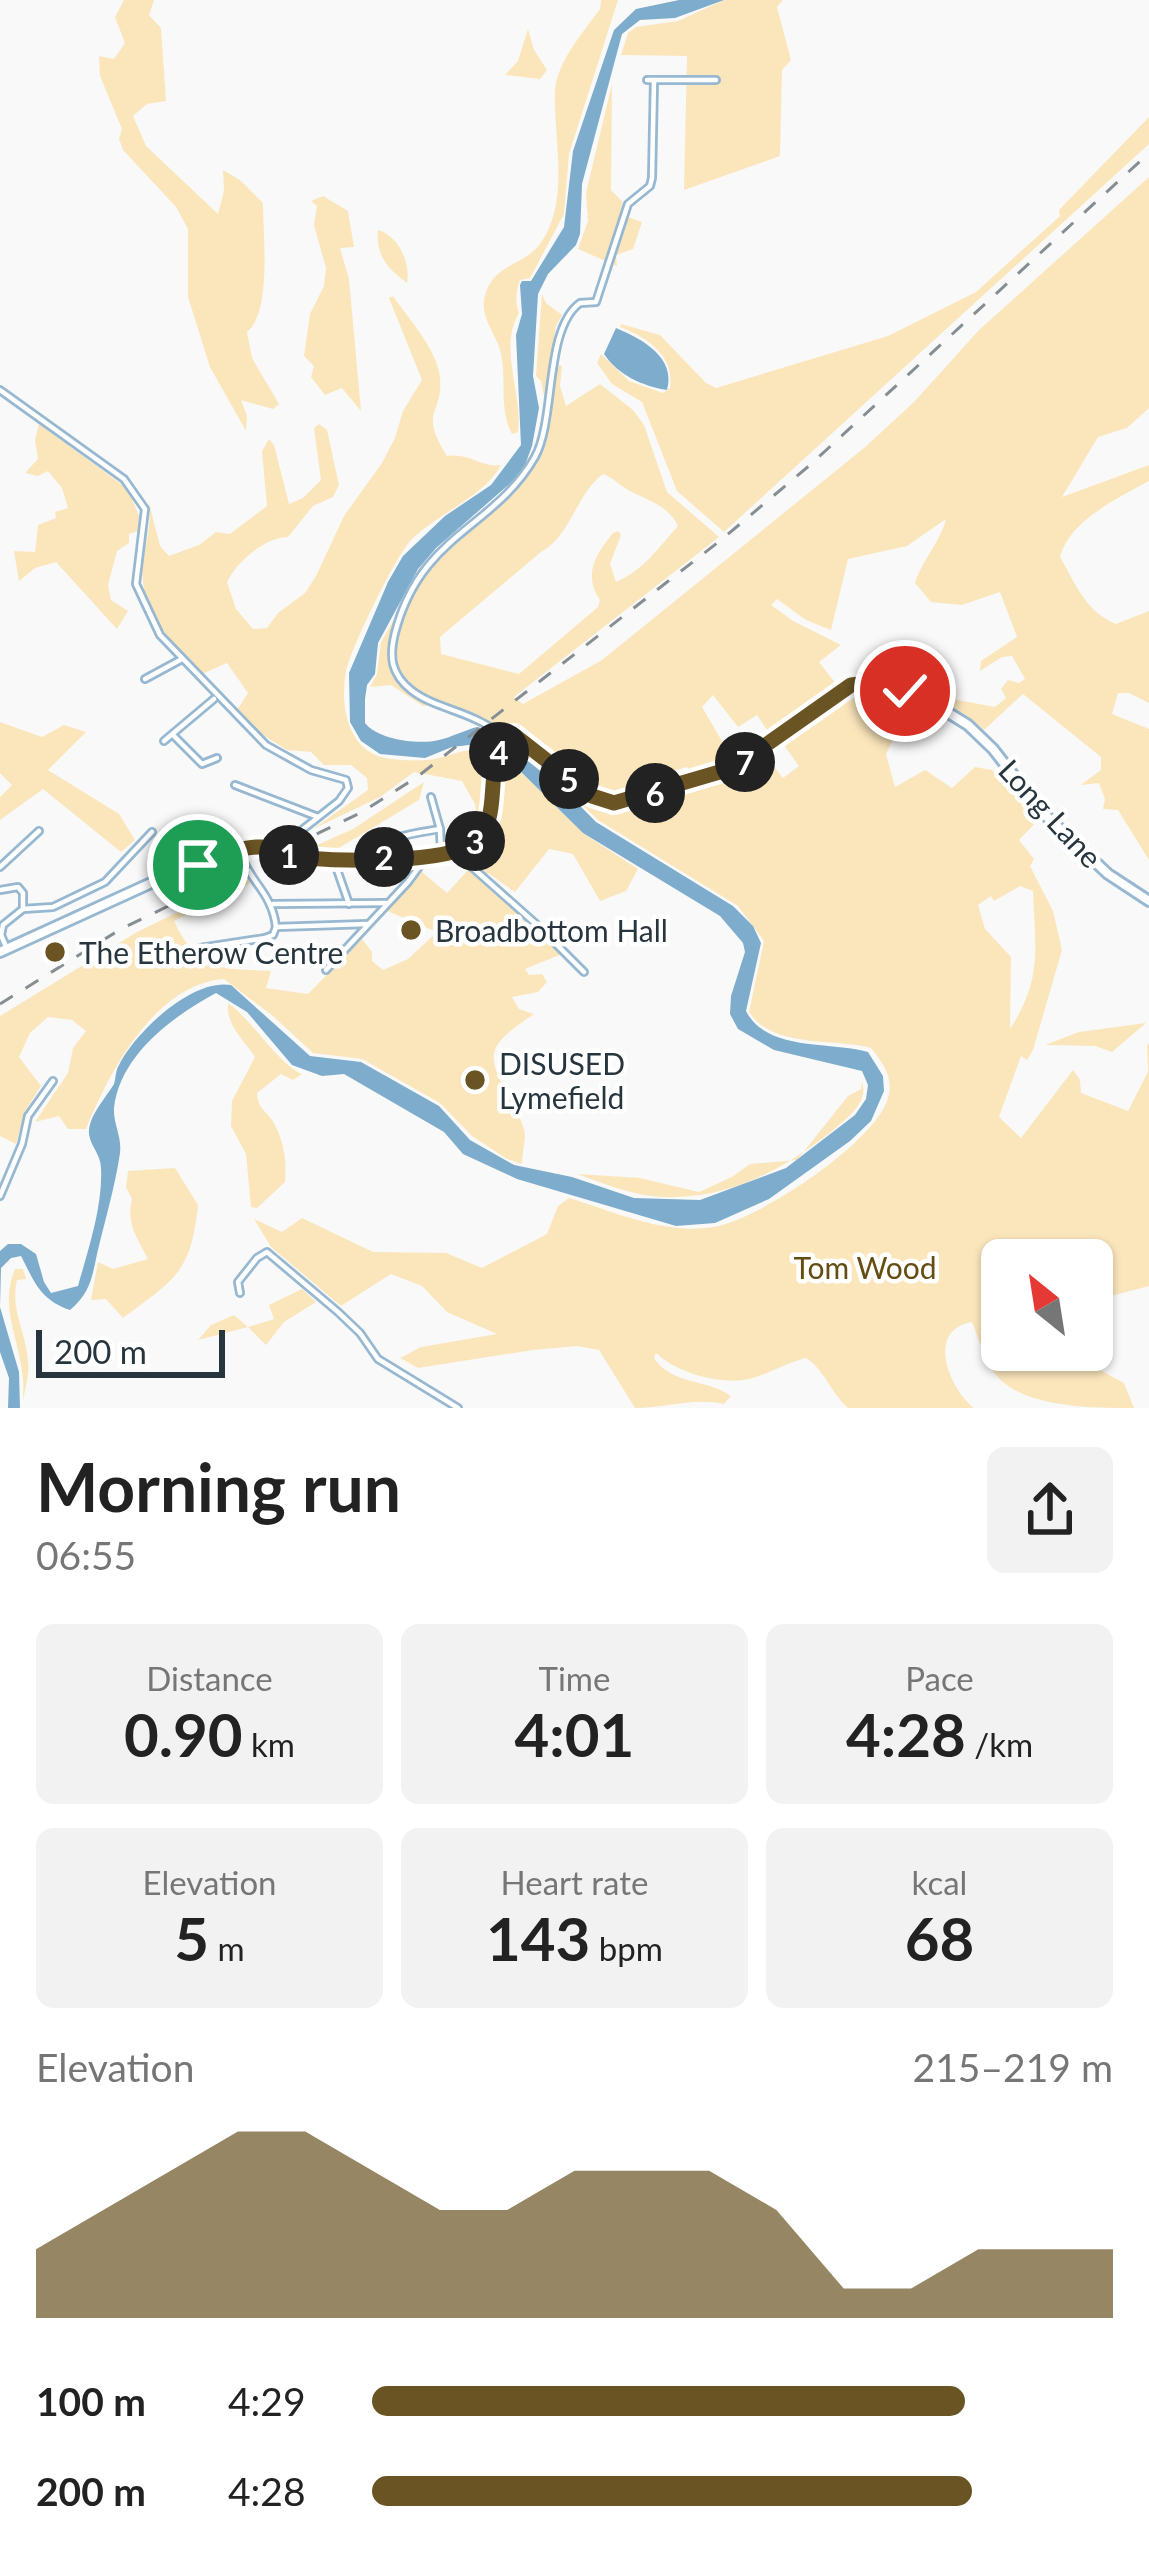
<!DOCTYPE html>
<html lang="en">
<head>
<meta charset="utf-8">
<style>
  :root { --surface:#fff; --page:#f2f2f2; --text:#222; --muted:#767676; --accent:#6a5423 }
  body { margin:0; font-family:Lato,sans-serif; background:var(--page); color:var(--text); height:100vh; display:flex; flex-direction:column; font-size:45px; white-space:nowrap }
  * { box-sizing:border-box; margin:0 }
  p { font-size:39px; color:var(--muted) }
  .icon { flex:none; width:66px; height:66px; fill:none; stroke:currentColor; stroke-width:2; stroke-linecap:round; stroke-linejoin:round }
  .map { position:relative; height:1408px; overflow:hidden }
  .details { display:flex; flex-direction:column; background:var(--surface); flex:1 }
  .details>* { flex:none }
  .needle { width:78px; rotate:330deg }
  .tools { position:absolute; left:981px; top:1239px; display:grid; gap:24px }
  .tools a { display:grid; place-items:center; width:132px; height:132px; border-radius:18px; background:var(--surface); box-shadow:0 3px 9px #0004; font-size:60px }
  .scale { position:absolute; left:36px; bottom:30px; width:189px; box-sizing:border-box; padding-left:12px; border:6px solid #27353e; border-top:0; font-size:33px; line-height:42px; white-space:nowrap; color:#27353e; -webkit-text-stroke:9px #fff; paint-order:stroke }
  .pin { position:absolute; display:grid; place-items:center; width:102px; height:102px; color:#fff; margin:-51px; border:6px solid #fff; border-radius:50%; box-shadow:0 3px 12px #0007 }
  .km { position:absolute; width:60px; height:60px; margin:-30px; border-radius:50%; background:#222; color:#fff; font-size:33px; line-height:60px; text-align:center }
  .round { display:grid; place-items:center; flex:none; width:126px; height:126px; border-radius:18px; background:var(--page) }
  .headline { display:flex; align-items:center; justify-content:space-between; height:204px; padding:0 36px }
  h1 { font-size:66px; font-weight:700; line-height:90px }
  .stats { display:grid; grid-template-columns:repeat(3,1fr); gap:18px; height:204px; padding:12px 36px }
  .stats div { display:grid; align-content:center; border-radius:18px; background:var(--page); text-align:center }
  .stats b { font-size:60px; font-weight:700 }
  .stats small { font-size:33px; font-weight:400 }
  .stats p { font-size:33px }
  .chart { height:336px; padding:24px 36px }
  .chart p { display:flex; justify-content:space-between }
  .chart svg { width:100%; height:216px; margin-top:12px; fill:var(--accent); opacity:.7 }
  ul { padding:0 36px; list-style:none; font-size:39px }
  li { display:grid; grid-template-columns:192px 144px 1fr; align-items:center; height:90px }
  li i { height:30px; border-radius:15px; background:var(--accent) }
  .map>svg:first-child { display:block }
  .green { fill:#fbe6bc; fill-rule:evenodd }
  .water { fill:#7daccc }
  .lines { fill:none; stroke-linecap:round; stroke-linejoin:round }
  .street-casing { stroke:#97b8d0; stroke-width:10 }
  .secondary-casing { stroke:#97b8d0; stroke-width:14 }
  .street { stroke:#fff; stroke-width:4.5 }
  .secondary { stroke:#fff; stroke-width:8 }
  .rail { stroke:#868e93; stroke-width:3; stroke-dasharray:15 15; stroke-linecap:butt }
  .route-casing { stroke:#fff; stroke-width:24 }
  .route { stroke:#6a5423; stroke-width:15 }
  .poi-dot { fill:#6a5423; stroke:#fff; stroke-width:4.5 }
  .labels { text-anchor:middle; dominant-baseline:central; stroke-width:9; stroke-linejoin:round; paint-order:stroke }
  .street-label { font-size:30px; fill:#27353e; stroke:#fff }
  .poi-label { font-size:30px; fill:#27353e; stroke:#fff; text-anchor:start }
  .park-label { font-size:30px; fill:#644c12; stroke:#fff }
</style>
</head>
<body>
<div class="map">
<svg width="1149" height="1408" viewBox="0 0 1149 1408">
  <rect width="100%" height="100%" fill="#f9f9f9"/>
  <g class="green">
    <path d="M124,0h30l-5,15 12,13 5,73 -19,3 -14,12 13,30 72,68 6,-23 -1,-21 17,10 23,23c0,32 9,109 -16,129l5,26 27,46 -6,5 -32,-9 6,16 -1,15 -36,-64 -22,-70v-68l-12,-22 -53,-57 -4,-11 3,-10 -22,-53 -1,-20 15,3 11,-16 -10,-26z"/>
    <path d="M601,0h17l-49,154 -5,60 -34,64 -10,2c-4,10 -5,23 -1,33 -21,35 4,81 -1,119l-6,2c-15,-28 -3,-62 -14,-90 -8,-19 -19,-31 -12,-52 10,-29 39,-27 54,-48 31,-43 13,-107 15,-154 2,-28 29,-59 45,-81z"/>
    <path d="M724,0h59l-6,7 14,53 -9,10 -2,86 -96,34 3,-134 -66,-1 7,-22 8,-6 42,-6z"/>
    <path d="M528,29l6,21 13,20 -7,9 -35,-4 13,-14z"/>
    <path d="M612,84l-1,106 12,12 -3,12 22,8 -9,27 -17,6 1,11 -39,-17 10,-28 -2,-28z"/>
    <path d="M1149,117v27l-425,388 -47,-41 -35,-89 -30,-18 -15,-21 4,-9 28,27 34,12 7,-5c5,-33 -24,-51 -50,-61l1,-3 39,11 46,48 10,5 172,-52 88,-44 84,-76 -1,-6z"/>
    <path d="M1149,177v231l-22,20 -29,9 -36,60 87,-32v16c-31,17 -79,39 -89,76 15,26 26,55 56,67l33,-13v92l-20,-10h-11l-6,21 37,15v131l-31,-50 -15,-1 2,-10 -6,-16 -18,2 20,-15v-13l-78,-63 -39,36 -43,-33 54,10 11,-9 -5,-9 7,-9 11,3 6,-4 -13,-23 -10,1 -22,14 1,-10 36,-24 -17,-45 -38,13 -31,-3 -16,-19c7,-23 26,-42 31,-64l-39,27 -59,13 -17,71 -25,-10 -29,-21 -6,6 22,16 48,24 -22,17 17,22 -65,52 -14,-21 -19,12 -25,-32 -11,12 31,53 -40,18 -6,-11 -38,11 6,17 71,-19 27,-15 6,9 12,-7 12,15 16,-12 -16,-22c24,-19 59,-60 91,-56 13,1 26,8 38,13l-26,53 9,33 30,-17 27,18 23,-21 17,3 47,49 -20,21 15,19 -4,7 23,45 9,39 -29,100 -6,10 -6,-4 -22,61 22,21 52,-68 7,10 1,13 47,18 20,-39 -1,-29 2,2v241l-57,15v-41h-90v90h61l61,33 10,25c-40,0 -111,0 -138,-33 -12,-15 -17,-36 -24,-53 -46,8 -24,65 2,86h-126c-17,-15 -24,-39 -42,-50 -19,5 -38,16 -57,21 -29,6 -72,-6 -93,-26l-2,5c19,28 52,20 77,38l-7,8c-30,-7 -59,4 -89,4l-36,-58 -22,-4 -44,4 -115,18 -18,-10 21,-11 76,-13 -50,-22 -25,-26 -31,-12 -50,32 -70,-59 -17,-28 28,13 20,-14 71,34 73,1 36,15 65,-34 11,-28 11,-8c46,14 95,37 144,29 44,-6 163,-85 175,-129 6,-20 -5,-35 -17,-50 -38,-10 -98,1 -122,-36l15,-71 -26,-35 -140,-86 -26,-25 -2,-19 -53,-46 -11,4c-23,-14 -55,-32 -83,-28l-32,-21 -21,2 7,-13 4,-32 15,-26 -7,32 5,9c15,-83 40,-98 99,-152 15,-14 35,-30 45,-48 9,-18 16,-70 19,-92l5,1 -2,20 6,20 34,-22 33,26 11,15 23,67 52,45 -205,160 9,7 79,-44 262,-212 50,-46 65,-72zM603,474c11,4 17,12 27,17 17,9 39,15 48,35 -20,22 -33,43 -62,56l-6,-18 11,-29 -3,-4 -5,2c-18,22 -30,42 -13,67l-2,7 -79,67 -78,-20 -1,-17 101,-85c30,-16 35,-58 62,-78zM1020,886l13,5c2,58 10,87 -23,138l1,-72 -26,-28 -7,-24 13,-9 3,5z"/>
    <path d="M323,196l25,15 6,36 -14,1 9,31 12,132 -19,-23 -17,7 -14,-18 3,-11 -10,-10 6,-42 14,-28 2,-18 -12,-43 3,-19 -6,-5z"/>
    <path d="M378,230c20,6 33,32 29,53 -20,-15 -31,-27 -29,-53z"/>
    <path d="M542,294l4,9 16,12 -6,11 -11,75 -4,-20 -5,-5z"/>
    <path d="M393,296c15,22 41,50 46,76 8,42 -23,36 8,84 25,-3 33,12 54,9 -16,31 -64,49 -90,75 -16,17 -61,110 -65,132 -6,30 0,75 35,85 13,3 32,4 44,3 24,-1 38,-16 62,-7l-1,46 -8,27 -3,-22 -13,-23 -48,-9 -34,25 -67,32 55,-39 -1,-12 -16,-13h-27l-13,-13 -24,-2 -24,-15 -26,-25 11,-17 -21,-30 -25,11c-28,-30 -64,-63 -59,-108 2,-25 10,-42 5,-67l12,47 9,10 30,-11 17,-13 14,2 37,-28 -5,-55 7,-12 5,6 15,59 14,-6 18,-18 -7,-52 5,-4 8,6 12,55 -6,12 -20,9 -25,31c-22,0 -51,24 -61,45l9,27 17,20 14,-1 11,-15 27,-20 11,-17 28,-60 38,-53 13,-25 8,-27 19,-31 -33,-82z"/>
    <path d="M39,424l89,65 16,40 -15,5v9l-12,8 -9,34 3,15 17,11 -11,18 -61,-67 -21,6 -16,13 -5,-30 21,1 3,-27 18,-7 -1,-6 13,-4 -6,-20 -14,-17 -10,5 -13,-3 13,-14 -3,-19z"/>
    <path d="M0,722l42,15 22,-12 22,7 -38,38 71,44 16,26 -14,12 -78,-63 -43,31v-23l12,-12 -12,-12z"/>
    <path d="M497,758l13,3 73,72 55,36 -12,22 -26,10 -27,-47 -24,-5 -34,43 -27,-19 -4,2 -21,-18 23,-24 17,-54 -6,-5z"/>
    <path d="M424,782l-5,18 -87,52 -17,-6 38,-17z"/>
    <path d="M469,869l93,85 -37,15 4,6 13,-1 5,8 -9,10 -26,5 7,12 15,5c-52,35 -48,40 -20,93 4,7 11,21 11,28 0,8 -3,19 -3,29l-15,-5 -35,-23 -32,-33 -78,-44 -49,-6 -40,-37 -49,-37c-70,5 -116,96 -138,150h-18l-9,-13 -24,6 33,-49 5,-25 13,-17 -14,-11 -24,-3 -18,16 -11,24 22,29 -16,25 -9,33 -16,-8v-120l137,-84 109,-53 6,3 -78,39c25,52 45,47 97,50l-5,17 42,6 54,-55 10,13v9l11,9 25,-11 29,-27 -52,-22 37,-38 25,21z"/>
    <path d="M228,1003c25,18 51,62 74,71l-9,6 -12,-6 -24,19c1,15 7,16 15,27 12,19 15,41 13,62l-28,26 -6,-1 -5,-53 -15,-28 1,-25 23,-44c-11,-17 -29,-31 -27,-54z"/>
    <path d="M1146,1023l-34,29 -17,-6 -50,-1 34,-13z"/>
    <path d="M862,1082c6,19 -10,32 -25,45 -45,37 -100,69 -160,70 -36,2 -67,-11 -100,-23l63,4 59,14 33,-15 18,-13 47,-4 51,-64 13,-7z"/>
    <path d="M175,1168l23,37c-7,68 -23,74 -75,113l-17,-19 -15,1 7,-38 15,7 35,-10c-11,-22 -22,-35 -16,-60l-6,-12 2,-16z"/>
    <path d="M15,1269h8l3,10 -9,1c-7,31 9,51 11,81 2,12 -3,28 -5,40 0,-9 1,-20 -1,-30 -5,-38 -22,-64 -7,-102z"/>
    <path d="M302,1289l14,13 -32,20 -18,23 -18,-18 -50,13 13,-15 23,-10 14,12 26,-8 -5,-14z"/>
  </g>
  <g class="water">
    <path d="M679,0h45l-49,18 -35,2 -18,14 -40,150 -2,50 -4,11 -28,29 -10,20 -5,82 6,32 -7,38 -10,27 -86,75 -18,21 -40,74 -3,31 -8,11 -2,14v24c13,17 54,22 74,17 13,-3 26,-10 38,-13l44,19 75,76 137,84 20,20 8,17 -15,68c21,41 84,30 122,41l15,24 1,15 -13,30 -21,20 -81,58 -54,24 -39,3 -159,-47 -54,-25 -19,-22 -100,-58 -22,2 -30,-11 -45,-53 -31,-19c-43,23 -96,62 -102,115 -1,16 8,28 6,45 -5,34 -15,67 -23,101 -5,24 -7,39 -27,56 -30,-10 -36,-29 -49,-54l-10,2 -10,10 -1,39 19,65 1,36h-12l1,-30 -9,-26v-101l8,-7h13l15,10 8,28 7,11 27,-7c10,-36 25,-80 23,-118 0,-13 -11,-23 -12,-34 -1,-18 17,-36 25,-50 1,-2 2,-14 4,-17 16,-34 74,-89 113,-82l79,71 51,6 78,44 31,34 44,25 58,12 62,21 66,2 86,-32 69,-53 11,-16 2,-14 -6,-14 -88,-21 -36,-21 -8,-15 1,-18 14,-44 -2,-9 -23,-27 -137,-83 -73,-72 -41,-16 -17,2 -27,11 -45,-4 -19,-13 -11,-19 -1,-49 39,-91 15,-26 42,-40 46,-31 30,-40 -5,-110 6,-21 -2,-29 2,-4h9l33,-54 9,-76 41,-121 22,-21z"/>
    <path d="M616,328c26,11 60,29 51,62 -25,-4 -49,-15 -63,-36z"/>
  </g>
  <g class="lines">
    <defs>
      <g id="street">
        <path d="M647,80h69"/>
        <path d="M0,390l124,89 21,30 -9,75 24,51 106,110 45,25 35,10 2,8 -9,13 -60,47"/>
        <path d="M145,679l37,-20"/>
        <path d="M173,735l29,29 15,-6"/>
        <path d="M509,738c-11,-6 -21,-13 -32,-18 -22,-11 -47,-15 -66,-30 -20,-16 -22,-33 -16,-57 26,-100 98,-103 140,-176 21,-38 9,-128 45,-154l16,-1 32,-98 22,-18 2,-8 2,-98"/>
        <path d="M164,741l50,-42"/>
        <path d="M235,785l83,32"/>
        <path d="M431,797l9,32 1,27"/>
        <path d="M239,851c11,32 33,41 37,76"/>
        <path d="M455,852l81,72 48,48"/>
        <path d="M333,858l16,46"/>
        <path d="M361,858c16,-20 54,-25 79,-29"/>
        <path d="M0,867l39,-36"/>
        <path d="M0,890l18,-3 5,6v16"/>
        <path d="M273,904l113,-1"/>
        <path d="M276,927l91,-3"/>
        <path d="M200,948l65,-10 8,-3 3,-8"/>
        <path d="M7,949l-6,-14 2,-10 20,-16 30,-2 52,-25 47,-50"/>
        <path d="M326,970l82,-88 11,-15 1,-10"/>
        <path d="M0,1196l22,-52 6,-28 25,-35"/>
        <path d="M240,1293l-2,-11 19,-24 10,-6 71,60 22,21 18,26 80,49"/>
      </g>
      <path id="secondary" d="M0,952l162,-74 77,-27 23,-4 44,11 123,-1 26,-5 22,-13 9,-13 7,-31v-34l18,-25 11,3 14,15 56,42 22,7 119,-35 112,-80 33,-6 45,15 45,28 25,24 50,64 65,61 41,27"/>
    </defs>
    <use href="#street" class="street-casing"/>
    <use href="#secondary" class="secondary-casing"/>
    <use href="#street" class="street"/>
    <use href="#secondary" class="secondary"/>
    <path class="rail" d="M0,1004l121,-75 241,-117 55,-35 304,-237 89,-75 339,-312"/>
  </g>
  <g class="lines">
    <defs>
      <path id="route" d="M198,865c19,-7 42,-19 63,-18 16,1 30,10 45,11 36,3 140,6 167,-15 35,-28 4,-82 41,-108l78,61 22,7 119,-35 118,-83 27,-3 27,9"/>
    </defs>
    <use href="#route" class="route-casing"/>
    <use href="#route" class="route"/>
  </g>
  <g class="poi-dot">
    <circle cx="411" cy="930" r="12"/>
    <circle cx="55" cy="952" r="12"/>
    <circle cx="475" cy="1080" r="12"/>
  </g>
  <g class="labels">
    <g class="street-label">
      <text transform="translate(1051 813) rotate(47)">Long Lane</text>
    </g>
    <g class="poi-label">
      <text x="435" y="930">Broadbottom Hall</text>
      <text x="79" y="952">The Etherow Centre</text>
      <text x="499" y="1063">DISUSED<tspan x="499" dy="34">Lymefield</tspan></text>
    </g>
    <g class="park-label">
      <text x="865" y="1267">Tom Wood</text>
    </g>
  </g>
</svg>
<div class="tools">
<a><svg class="needle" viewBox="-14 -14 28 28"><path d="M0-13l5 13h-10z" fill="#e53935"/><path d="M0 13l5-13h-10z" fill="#767676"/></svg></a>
</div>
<div class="scale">200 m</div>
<div class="pin" style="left:198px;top:865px;background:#1e9e55"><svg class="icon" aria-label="arrive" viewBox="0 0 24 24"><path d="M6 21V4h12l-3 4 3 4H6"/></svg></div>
<div class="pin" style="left:905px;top:691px;background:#d93025"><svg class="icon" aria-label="check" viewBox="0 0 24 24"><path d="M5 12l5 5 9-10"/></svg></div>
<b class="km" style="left:289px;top:855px">1</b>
<b class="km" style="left:384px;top:857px">2</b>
<b class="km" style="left:475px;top:841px">3</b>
<b class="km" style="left:499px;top:752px">4</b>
<b class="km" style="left:569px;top:779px">5</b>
<b class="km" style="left:655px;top:793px">6</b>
<b class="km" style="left:745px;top:762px">7</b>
</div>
<section class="details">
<div class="headline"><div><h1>Morning run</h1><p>06:55</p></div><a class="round"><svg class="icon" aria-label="share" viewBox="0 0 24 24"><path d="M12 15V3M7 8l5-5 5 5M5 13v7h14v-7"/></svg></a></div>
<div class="stats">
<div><p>Distance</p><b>0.90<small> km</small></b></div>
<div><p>Time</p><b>4:01</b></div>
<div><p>Pace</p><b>4:28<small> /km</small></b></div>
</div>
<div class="stats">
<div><p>Elevation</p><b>5<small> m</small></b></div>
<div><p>Heart rate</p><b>143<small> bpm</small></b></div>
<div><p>kcal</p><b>68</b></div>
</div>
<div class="chart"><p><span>Elevation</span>215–219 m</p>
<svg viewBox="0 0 160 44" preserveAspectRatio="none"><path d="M0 44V30L10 22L20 14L30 6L40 6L50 14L60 22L70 22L80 14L90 14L100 14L110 22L120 38L130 38L140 30L150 30L160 30V44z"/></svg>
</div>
<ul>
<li><b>100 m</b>4:29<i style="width:80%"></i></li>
<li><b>200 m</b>4:28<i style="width:81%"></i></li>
</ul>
</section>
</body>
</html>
